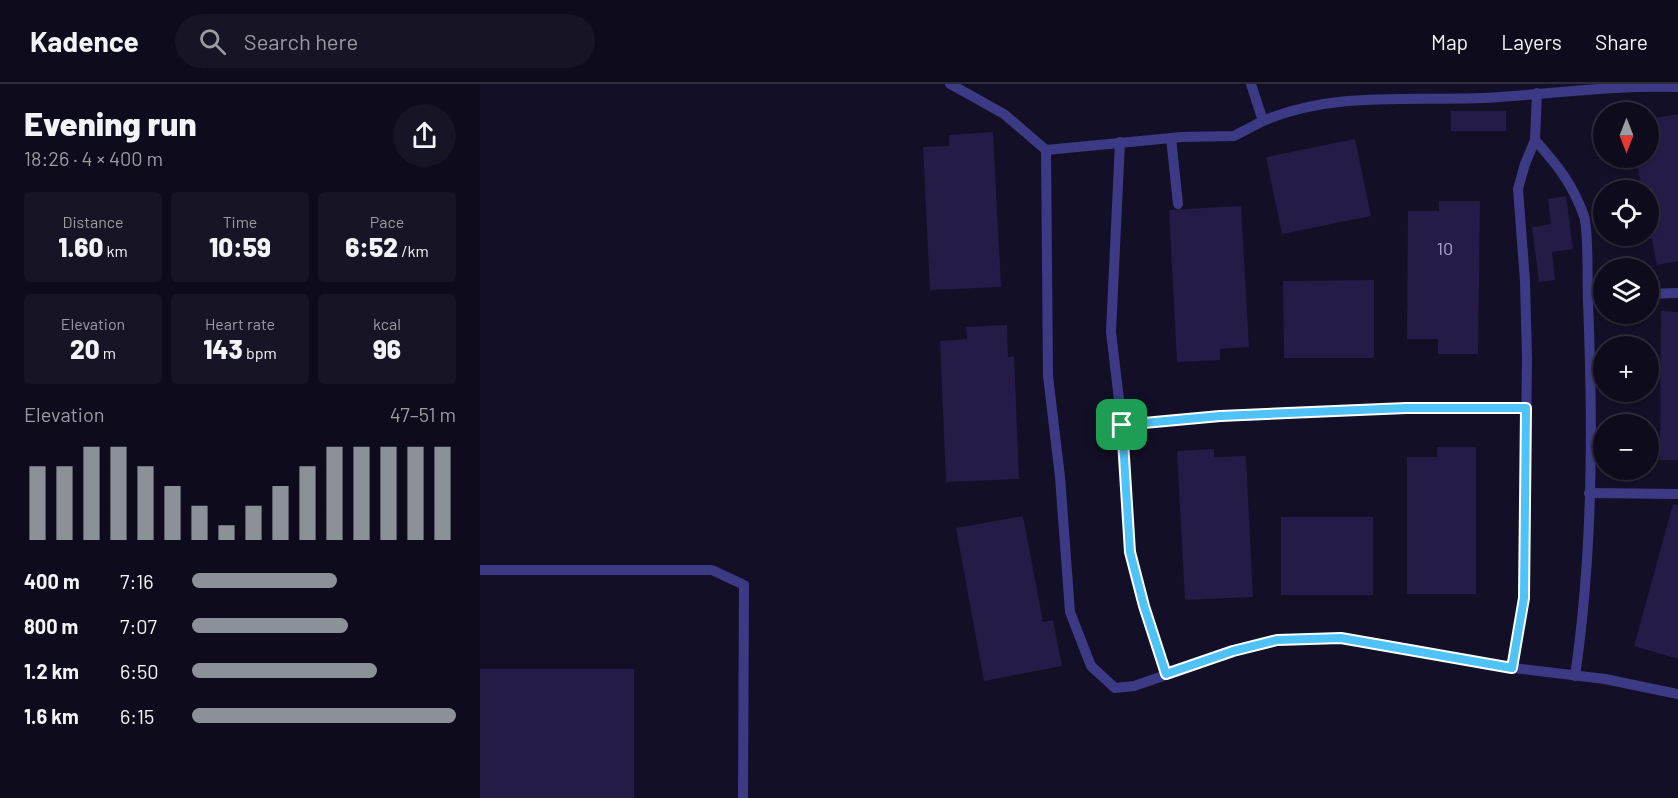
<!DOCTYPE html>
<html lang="en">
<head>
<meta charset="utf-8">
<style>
  :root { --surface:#0e0b1c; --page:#171425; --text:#f1f3f6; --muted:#9b9ba3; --line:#2e2b3b; --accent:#8c9099 }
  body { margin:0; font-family:Barlow,sans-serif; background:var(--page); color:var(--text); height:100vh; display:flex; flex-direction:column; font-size:22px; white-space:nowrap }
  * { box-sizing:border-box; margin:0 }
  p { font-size:20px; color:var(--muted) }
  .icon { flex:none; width:33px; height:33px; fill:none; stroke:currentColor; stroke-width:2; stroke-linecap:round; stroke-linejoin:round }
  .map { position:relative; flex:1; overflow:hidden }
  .side { display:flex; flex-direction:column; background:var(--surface); width:480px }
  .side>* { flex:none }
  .needle { width:39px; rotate:180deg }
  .controls { position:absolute; left:1113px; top:18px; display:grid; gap:12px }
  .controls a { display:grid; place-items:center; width:66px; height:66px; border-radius:50%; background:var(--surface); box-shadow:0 2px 4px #0004,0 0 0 2px var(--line); font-size:30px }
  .pin { position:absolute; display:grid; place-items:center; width:51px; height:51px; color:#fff; margin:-26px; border-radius:12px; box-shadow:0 3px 9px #0006 }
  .round { display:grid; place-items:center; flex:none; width:63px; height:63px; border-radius:32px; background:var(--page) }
  .overview { display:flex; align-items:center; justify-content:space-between; height:102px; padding:0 24px }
  h1 { font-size:33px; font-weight:800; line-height:45px }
  .metrics { display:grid; grid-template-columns:repeat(3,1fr); gap:9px; height:102px; padding:6px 24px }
  .metrics div { display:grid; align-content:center; border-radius:6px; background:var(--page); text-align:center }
  .metrics b { font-size:26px; font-weight:800 }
  .metrics small { font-size:16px; font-weight:400 }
  .metrics p { font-size:16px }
  .chart { height:168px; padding:12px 24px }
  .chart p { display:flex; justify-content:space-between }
  .chart svg { width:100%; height:108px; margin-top:6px; stroke:var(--accent); stroke-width:6 }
  ul { padding:0 24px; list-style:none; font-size:20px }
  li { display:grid; grid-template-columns:96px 72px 1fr; align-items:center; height:45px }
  li i { height:15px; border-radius:8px; background:var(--accent) }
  header { display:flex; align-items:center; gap:36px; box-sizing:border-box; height:84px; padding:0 30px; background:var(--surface); border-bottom:2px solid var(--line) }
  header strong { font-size:28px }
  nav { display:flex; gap:33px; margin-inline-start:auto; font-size:21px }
  .search { width:420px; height:54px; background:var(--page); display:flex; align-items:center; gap:15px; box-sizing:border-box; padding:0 21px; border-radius:33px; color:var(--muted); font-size:22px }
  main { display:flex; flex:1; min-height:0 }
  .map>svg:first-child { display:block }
  .building { fill:#241b47 }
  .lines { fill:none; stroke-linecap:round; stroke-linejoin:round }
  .service { stroke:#3d3a85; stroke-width:10 }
  .route-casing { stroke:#fff; stroke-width:12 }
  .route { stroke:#4fc3f7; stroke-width:8 }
  .labels { text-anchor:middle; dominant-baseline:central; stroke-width:5; stroke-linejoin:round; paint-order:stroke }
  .number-label { font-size:18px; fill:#aca6d1 }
</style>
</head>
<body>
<header>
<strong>Kadence</strong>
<div class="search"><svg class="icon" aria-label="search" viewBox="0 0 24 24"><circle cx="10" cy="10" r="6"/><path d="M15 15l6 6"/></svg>Search here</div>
<nav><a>Map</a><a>Layers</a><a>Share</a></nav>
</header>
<main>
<section class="side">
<div class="overview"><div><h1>Evening run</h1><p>18:26 · 4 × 400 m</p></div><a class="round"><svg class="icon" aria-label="share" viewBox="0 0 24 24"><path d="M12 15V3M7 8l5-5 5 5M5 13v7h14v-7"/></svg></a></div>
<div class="metrics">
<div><p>Distance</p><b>1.60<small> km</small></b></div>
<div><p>Time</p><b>10:59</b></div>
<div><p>Pace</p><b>6:52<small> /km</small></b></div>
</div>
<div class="metrics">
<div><p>Elevation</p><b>20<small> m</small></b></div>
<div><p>Heart rate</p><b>143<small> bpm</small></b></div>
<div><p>kcal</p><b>96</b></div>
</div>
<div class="chart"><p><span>Elevation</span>47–51 m</p>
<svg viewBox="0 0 160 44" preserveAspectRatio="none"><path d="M5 44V14M15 44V14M25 44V6M35 44V6M45 44V14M55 44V22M65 44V30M75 44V38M85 44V30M95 44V22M105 44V14M115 44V6M125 44V6M135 44V6M145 44V6M155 44V6"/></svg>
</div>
<ul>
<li><b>400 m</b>7:16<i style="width:55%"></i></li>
<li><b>800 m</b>7:07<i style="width:59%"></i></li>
<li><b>1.2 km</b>6:50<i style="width:70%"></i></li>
<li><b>1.6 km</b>6:15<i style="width:100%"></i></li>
</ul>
</section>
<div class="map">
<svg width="1198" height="714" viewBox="0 0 1198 714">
  <rect width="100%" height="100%" fill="#130f26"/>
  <g class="building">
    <rect x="971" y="27" width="55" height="20"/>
    <path d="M1198,30v147l-21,4 -9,-44v-31h-6l-6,-32h12v-39z"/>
    <path d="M513,48l8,155 -71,3 -7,-143 26,-1v-11z"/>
    <path d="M875,55l16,77 -89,18 -16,-77z"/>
    <path d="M1086,112l7,53 -21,3 3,28 -16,2 -7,-55 19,-3 -3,-25z"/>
    <path d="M959,117h41l-2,153h-40v-15h-31l1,-128h31z"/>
    <path d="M761,122l8,141 -29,2v11l-43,2 -8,-152z"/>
    <path d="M894,196v78h-90l-1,-77z"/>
    <path d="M1181,227l17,1v148h-18z"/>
    <path d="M527,241l1,32 6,-1 5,123 -73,3 -6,-141 27,-2 -1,-12z"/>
    <path d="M957,363h39v147h-69v-137h30z"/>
    <path d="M734,365v8l32,-1 7,141 -68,3 -8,-149z"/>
    <path d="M1193,420l5,1v154l-44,-13z"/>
    <path d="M543,432l20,106 10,-2 9,46 -78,15 -28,-153z"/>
    <rect x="801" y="433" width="92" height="78"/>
    <rect x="0" y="585" width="154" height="129"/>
  </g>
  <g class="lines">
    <g class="service">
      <path d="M470,0l54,30 42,36 136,-13 52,-1 29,-15 -12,-37"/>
      <path d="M1057,9l-2,47c23,26 37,43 49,76 5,16 3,66 4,86 5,124 5,251 -13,374"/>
      <path d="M783,37c70,-30 148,-20 222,-23 65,-4 128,-13 193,-11"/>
      <path d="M691,54l7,66"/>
      <path d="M640,58l-9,190 11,93 8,127 14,54 21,68"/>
      <path d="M566,66l2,226 12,101 10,135 21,54 24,22 19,-2 99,-34 44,-12 64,-2 75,12 72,15 117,14 73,15"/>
      <path d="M1168,210l30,-1"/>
      <path d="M1108,212l16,-1"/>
      <path d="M642,341c135,-13 269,-18 404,-17"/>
      <path d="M1109,409l89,1"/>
      <path d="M0,486h232l32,15 -1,213"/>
      <path d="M1032,584l12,-70 3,-239 -2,-78 -7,-92 7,-25 10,-24"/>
    </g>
  </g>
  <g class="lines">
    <defs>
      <path id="route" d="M926,324h120l-2,190 -12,70 -171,-30 -64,2 -44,11 -67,23 -22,-68 -14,-54 -8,-127 98,-9z"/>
    </defs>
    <use href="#route" class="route-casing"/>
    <use href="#route" class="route"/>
  </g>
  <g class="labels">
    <g class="number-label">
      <text x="965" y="164">10</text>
    </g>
  </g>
</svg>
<div class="controls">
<a><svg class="needle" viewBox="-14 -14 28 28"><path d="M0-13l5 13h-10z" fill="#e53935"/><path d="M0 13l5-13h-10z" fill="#9b9ba3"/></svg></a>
<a><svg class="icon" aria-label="locate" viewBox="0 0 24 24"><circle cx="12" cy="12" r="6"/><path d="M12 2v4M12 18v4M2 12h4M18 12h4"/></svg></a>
<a><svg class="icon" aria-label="layers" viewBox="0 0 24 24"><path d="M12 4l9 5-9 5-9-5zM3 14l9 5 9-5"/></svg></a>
<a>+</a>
<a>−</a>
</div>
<div class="pin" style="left:642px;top:341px;background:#1e9e55"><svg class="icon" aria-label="arrive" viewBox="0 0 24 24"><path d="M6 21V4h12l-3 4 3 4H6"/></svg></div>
</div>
</main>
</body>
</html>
